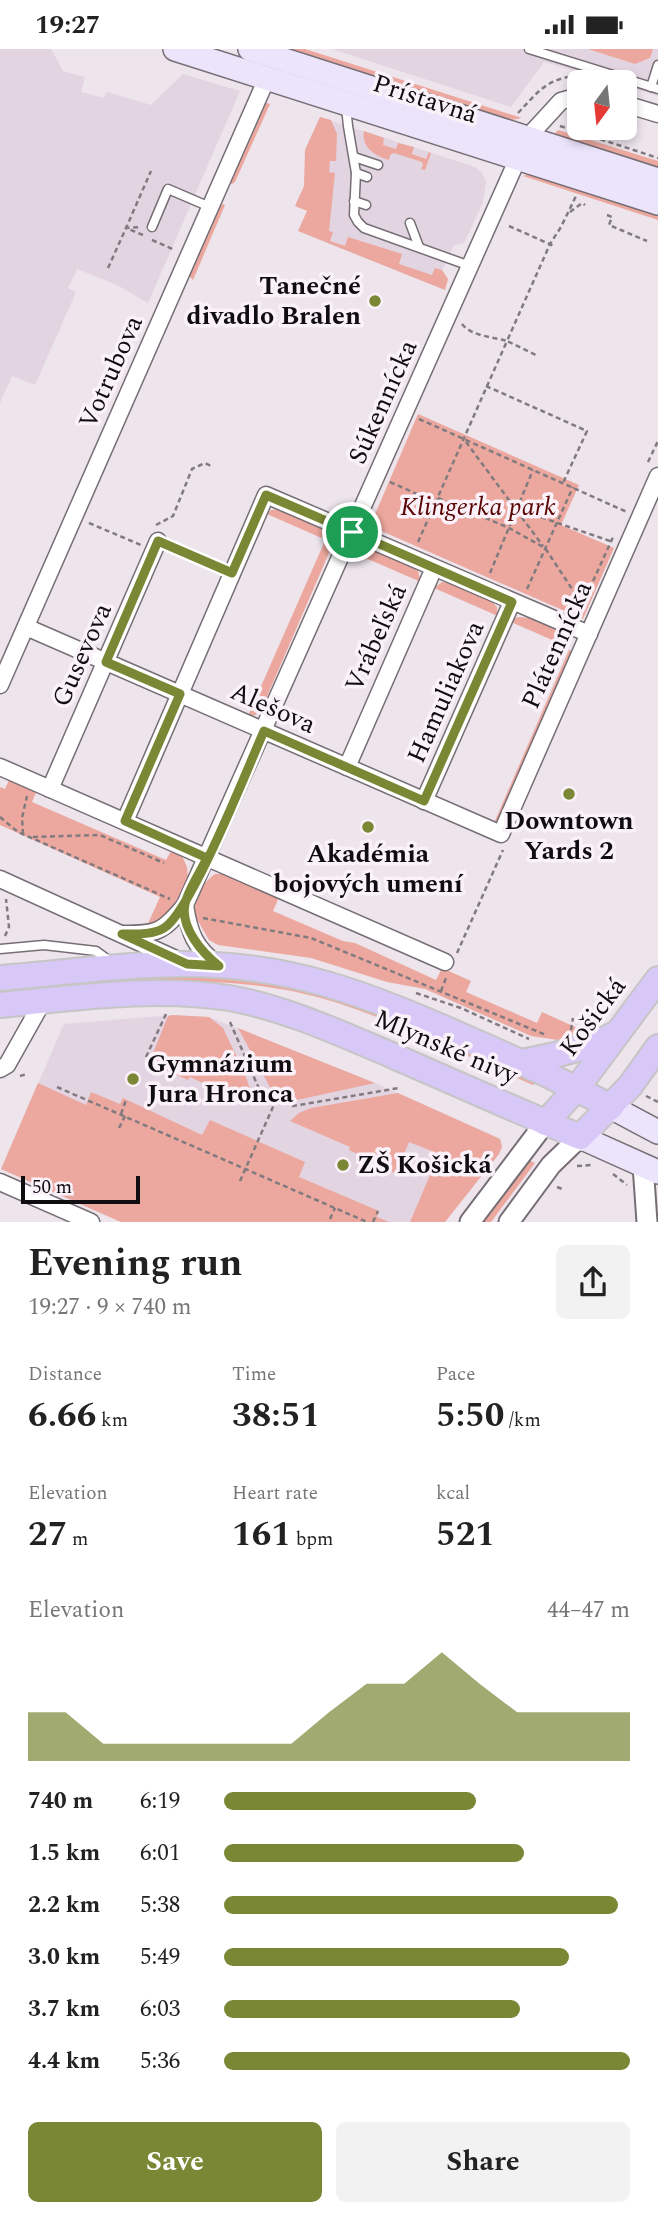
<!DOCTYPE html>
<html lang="en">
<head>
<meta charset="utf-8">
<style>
  :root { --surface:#fff; --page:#f2f2f2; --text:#222; --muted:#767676; --accent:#7a8735 }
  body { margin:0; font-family:Spectral,serif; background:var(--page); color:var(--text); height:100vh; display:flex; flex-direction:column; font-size:26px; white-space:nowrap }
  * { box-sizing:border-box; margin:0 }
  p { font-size:23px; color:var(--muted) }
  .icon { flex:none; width:38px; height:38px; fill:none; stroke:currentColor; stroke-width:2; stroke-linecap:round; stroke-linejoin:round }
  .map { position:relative; height:1173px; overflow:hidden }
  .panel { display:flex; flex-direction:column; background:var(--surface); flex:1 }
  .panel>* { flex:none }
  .needle { width:46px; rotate:195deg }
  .fabs { position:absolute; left:567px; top:21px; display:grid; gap:14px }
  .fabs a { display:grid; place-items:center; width:70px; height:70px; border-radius:10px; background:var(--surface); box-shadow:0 4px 10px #0003; font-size:35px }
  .scale { position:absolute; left:21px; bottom:18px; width:119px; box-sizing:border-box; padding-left:7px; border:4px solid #100d10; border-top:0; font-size:19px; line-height:24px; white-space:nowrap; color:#100d10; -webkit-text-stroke:5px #faf1f9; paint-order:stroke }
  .pin { position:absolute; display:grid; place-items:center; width:60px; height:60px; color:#fff; margin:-30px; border:4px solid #fff; border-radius:50%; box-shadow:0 2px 7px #0007 }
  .round { display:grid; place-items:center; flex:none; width:74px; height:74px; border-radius:10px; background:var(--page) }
  .summary { display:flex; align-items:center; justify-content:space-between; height:119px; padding:0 28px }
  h1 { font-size:38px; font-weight:700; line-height:52px }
  .metrics { display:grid; grid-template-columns:repeat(3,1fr); gap:10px; height:119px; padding:7px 28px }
  .metrics div { display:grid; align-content:center }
  .metrics b { font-size:35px; font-weight:700 }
  .metrics small { font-size:19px; font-weight:400 }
  .metrics p { font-size:19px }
  .chart { height:196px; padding:14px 28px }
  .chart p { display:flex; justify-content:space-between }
  .chart svg { width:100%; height:126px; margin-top:7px; fill:var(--accent); opacity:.7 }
  .action { display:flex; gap:14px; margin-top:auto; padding:14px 28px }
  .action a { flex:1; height:80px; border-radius:10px; background:var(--accent); color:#fff; font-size:28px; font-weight:700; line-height:80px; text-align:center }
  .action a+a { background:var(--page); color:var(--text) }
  ul { padding:0 28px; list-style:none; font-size:23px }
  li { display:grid; grid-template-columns:112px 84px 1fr; align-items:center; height:52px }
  li i { height:18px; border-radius:9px; background:var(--accent) }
  .status { display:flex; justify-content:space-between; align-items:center; height:49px; padding:0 35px; background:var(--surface); direction:ltr }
  .status svg { height:19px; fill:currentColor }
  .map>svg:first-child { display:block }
  .built { fill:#e3d4e1 }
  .green { fill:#eca89e }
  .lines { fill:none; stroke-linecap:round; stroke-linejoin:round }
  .service-casing { stroke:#766e75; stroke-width:11 }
  .minor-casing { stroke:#766e75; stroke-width:19 }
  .tertiary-casing { stroke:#766e75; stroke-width:23 }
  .secondary-casing { stroke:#766e75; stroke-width:26 }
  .primary-casing { stroke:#c6c5c6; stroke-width:28 }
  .path { stroke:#817b80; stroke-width:2.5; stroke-dasharray:5 3.5; stroke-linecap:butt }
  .service { stroke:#fff; stroke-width:8 }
  .minor { stroke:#fff; stroke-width:16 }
  .tertiary { stroke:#fff; stroke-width:19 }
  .secondary { stroke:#ece4fb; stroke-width:23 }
  .primary { stroke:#d8c8f7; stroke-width:24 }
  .route-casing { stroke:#fff; stroke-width:14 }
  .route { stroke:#7a8735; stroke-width:9 }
  .poi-dot { fill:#7a8735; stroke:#faf1f9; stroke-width:2.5 }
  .labels { text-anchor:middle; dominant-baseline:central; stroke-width:7; stroke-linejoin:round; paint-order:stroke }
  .street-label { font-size:26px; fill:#100d10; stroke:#faf1f9 }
  .poi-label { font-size:26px; font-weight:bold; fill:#100d10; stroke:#faf1f9 }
  .park-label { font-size:26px; font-style:italic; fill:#5a0403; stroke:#faf1f9 }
</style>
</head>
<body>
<div class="status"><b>19:27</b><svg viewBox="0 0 49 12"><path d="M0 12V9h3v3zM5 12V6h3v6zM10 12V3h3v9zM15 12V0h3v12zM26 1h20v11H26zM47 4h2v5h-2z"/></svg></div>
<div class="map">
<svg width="658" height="1173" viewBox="0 0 658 1173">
  <rect width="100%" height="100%" fill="#ede4ec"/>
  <g class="built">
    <path d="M0,0h51l12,22 22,6 -4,15 23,6 3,-6 44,13 32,-31 57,17 -92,212 -31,-18 -40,-16 -9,19 8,4 -41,93 -23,-9 -12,27z"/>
    <path d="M332,0h326v47l-33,-10v-4h-13l-68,-20 -33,45z"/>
    <path d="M320,68l155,50 7,6 4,8 -3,21 -19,41 -10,2 -12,25 6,9 -3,11 -135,-54 17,-41 -22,-45z"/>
    <path d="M173,966l36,2 166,66 113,50 12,6 2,8 -57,75h-324l-120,-53 63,-145z"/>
  </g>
  <g class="green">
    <path d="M282,0h23l217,69 -15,3z"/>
    <path d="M588,0h65l-3,9 -15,6z"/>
    <path d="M264,53l6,2 -35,78 -3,2 -3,-2z"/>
    <path d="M320,68l11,3 6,14 -1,27h-6l-1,11 6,1 -6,58 4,1 -3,9 15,5 3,-9 54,17 -3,10 33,11 3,-7 7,2 6,9 -3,11 -147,-59 9,-20 -12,-5 9,-20 1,-36z"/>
    <path d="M558,81l100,31v8l-106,-33z"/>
    <path d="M364,82l20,7 -1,7 13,4 2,-6 16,4 -2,7 14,5 3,-7 2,1 -6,17 -4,-1 2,-4 -1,-3 -28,-9 -4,2 -1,5c-14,-4 -28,-13 -25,-29z"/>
    <path d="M532,124l126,40v7l-135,-44z"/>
    <path d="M223,155l2,1 -32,75 -4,-4 29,-68z"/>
    <path d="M418,365l161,71 -18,40 53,23 -31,71 -213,-93z"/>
    <path d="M280,460l47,21 4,5 2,8 -66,-29 4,-4z"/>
    <path d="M324,494l8,3 -70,162 -6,7 -8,1z"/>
    <path d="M361,499h7l45,19 5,4 3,11 -67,-29z"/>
    <path d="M442,533l6,1 44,19 5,5 1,9 -64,-28z"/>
    <path d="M520,568l10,1 41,19 -5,9 -55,-24 3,-4z"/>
    <path d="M569,601l5,2 -73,166 -7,5z"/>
    <path d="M9,731l28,10 -5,12 134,58 5,-9 11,5 5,11 1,11 -16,35 -26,15 14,-31 -160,-72v-38l5,2z"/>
    <path d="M215,825h12l52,23 -6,14 70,30 12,2 81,37 6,-12 29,13 -5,11 71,31 5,-11 42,19 -26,9 -27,-4 -106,-47 -38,-7 -76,-24 -93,-13 -9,-5 -15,-26c3,-18 6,-29 21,-40z"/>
    <path d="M188,927c45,3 90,8 134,19 74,19 144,56 214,87l-3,3c-65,-28 -134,-63 -202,-84 -72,-22 -151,-22 -227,-17l-1,-4z"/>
    <path d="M173,966l36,2 14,11 22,46 6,18 -2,12 -59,-27 -2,3 -39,-17 19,-47z"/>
    <path d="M238,979l137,55 -78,17 -26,-11z"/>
    <path d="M38,1034l48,22 5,-13 29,12 3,-6 79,37 8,-15 95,42 -6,15 80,34 -2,6 12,5h-268l-120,-53z"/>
    <path d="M398,1044l102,46 2,8 -3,7 -54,68h-35l29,-68 -30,-12 -13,32 -8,-4v-2l-39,-18 1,-3 -60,-26 9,-8 12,-5z"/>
    <path d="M527,1110l8,4 -44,59h-11z"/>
  </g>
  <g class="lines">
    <defs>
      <g id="service">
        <path d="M529,0l129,40"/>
        <path d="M651,38l7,-22"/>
        <path d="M346,58l2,19 8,47 -2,42 4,7 6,6 106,38"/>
        <path d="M354,108l24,8"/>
        <path d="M356,124l11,4"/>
        <path d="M354,152l12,4"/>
        <path d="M410,174l9,24"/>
        <path d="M152,178l16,-38 42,18"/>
        <path d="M158,492l74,32"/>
        <path d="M0,900l44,-4 52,6 15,11"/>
      </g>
      <g id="minor">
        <path d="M625,55l33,10"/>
        <path d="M26,578l475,207 157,-358"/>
        <path d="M0,636l267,-607"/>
        <path d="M0,718l445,195"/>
        <path d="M347,718l87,-199"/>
        <path d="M50,740l108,-248"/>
        <path d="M424,752l88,-199"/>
        <path d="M125,772l141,-326 323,139"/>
        <path d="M0,830l178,81"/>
        <path d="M185,856c4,28 10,43 33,60"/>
        <path d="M122,885c35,0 40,-1 63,-29l342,-767 34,-37 18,-5"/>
        <path d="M0,1020l7,-4 36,-64"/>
        <path d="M0,1133l91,40"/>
      </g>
      <g id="tertiary">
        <path d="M643,1116l4,57"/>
        <path d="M470,1173l75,-99"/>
        <path d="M509,1173l42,-57 29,-28"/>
      </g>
      <g id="secondary">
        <path d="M175,0l483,154"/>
        <path d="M250,0l408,131"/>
        <path d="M611,1058l47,25"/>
        <path d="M580,1088l78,35"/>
      </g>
      <g id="primary">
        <path d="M0,929c62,-5 124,-14 186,-14 104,0 184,31 276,72 51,22 101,45 149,71"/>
        <path d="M0,956c75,-7 154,-19 229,-7 56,10 108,34 160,56 64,28 127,56 191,83l50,-51 28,-39"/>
        <path d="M522,1013c33,-7 65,-13 95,-29"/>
        <path d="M545,1074l32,-35 81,-109"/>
      </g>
    </defs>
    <use href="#service" class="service-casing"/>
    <use href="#minor" class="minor-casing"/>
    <use href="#tertiary" class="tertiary-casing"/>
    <use href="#secondary" class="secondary-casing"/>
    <use href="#primary" class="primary-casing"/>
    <g class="path">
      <path d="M518,64c19,-20 27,-33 56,-37"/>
      <path d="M560,77l98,32"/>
      <path d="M570,163l12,-9 3,2"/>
      <path d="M607,166l5,2 -3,8 38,16"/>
      <path d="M509,177l45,20"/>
      <path d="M143,186l-17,-7 25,-57"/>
      <path d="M152,191l23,10"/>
      <path d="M108,219l18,-40 15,-1"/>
      <path d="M462,275c9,12 31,13 45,17l43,-97 11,-17 15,-31"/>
      <path d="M486,337l101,45 -24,52"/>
      <path d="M419,370l208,93"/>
      <path d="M466,393l77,104"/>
      <path d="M648,413l10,-21"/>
      <path d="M390,433l45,20"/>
      <path d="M438,449l71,30 36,20 37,56"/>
      <path d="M517,460l93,32"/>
      <path d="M89,474l52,22"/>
      <path d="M156,476l17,-9 19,-47 13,-6 6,3"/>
      <path d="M418,493l89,-201 31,15"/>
      <path d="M490,524l43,-103"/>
      <path d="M527,540l46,-102"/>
      <path d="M579,563l35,-77"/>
      <path d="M0,768l18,15 152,67"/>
      <path d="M23,785l-1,-16 5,-22"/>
      <path d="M33,788l67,-2 64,28"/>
      <path d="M353,808l2,-4"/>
      <path d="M203,869l108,20 235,97"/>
      <path d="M5,887l4,-9 -3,-28"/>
      <path d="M457,904l46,-103"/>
      <path d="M441,942l5,-13"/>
      <path d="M416,944l45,15 68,31"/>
      <path d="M230,973l30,69 33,15 106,-18"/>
      <path d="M571,981l2,-12"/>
      <path d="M146,1008l20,-43"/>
      <path d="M20,1027l7,-2"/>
      <path d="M57,1038l310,135"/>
      <path d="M646,1047l12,6"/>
      <path d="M121,1065l5,-14"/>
      <path d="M119,1079l6,-12"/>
      <path d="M577,1117l14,-1"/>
      <path d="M613,1125l14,11"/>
      <path d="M240,1132l37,-83"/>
      <path d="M557,1138l8,3"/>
      <path d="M330,1170l5,-11"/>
      <path d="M373,1173l5,-11"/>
    </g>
    <use href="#service" class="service"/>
    <use href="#minor" class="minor"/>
    <use href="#tertiary" class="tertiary"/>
    <use href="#secondary" class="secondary"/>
    <use href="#primary" class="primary"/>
  </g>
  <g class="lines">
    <defs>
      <path id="route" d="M352,483l-86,-37 -34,78 -74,-32 -52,121 74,32 -55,127 82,37c-6,13 -19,32 -22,46 -5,23 17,49 34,62l-32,-2 -65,-30c13,0 31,1 42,-6 27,-16 84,-161 100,-197l160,70 88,-199 -160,-70"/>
    </defs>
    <use href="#route" class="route-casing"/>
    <use href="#route" class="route"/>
  </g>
  <g class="poi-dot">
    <circle cx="375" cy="252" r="7"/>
    <circle cx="569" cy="745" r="7"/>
    <circle cx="368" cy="778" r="7"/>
    <circle cx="133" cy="1030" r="7"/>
    <circle cx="343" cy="1116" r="7"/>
  </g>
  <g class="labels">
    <g class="street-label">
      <text transform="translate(425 50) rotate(18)">Prístavná</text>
      <text transform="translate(111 323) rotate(-66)">Votrubova</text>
      <text transform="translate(383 353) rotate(-66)">Súkennícka</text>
      <text transform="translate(376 589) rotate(-66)">Vrábeľská</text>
      <text transform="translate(557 596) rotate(-66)">Plátennícka</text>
      <text transform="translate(82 606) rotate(-66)">Gusevova</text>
      <text transform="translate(446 643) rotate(-66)">Hamuliakova</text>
      <text transform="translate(273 659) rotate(24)">Alešova</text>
      <text transform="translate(593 968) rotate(-53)">Košická</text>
      <text transform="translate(446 998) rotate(23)">Mlynské nivy</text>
    </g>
    <g class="poi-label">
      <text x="361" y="237" text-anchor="end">Tanečné<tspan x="361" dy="30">divadlo Bralen</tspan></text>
      <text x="569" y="772">Downtown<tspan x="569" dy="30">Yards 2</tspan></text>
      <text x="368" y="805">Akadémia<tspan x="368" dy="30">bojových umení</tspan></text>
      <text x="147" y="1015" text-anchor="start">Gymnázium<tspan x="147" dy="30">Jura Hronca</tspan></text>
      <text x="357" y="1116" text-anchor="start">ZŠ Košická</text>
    </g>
    <g class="park-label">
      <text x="478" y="458">Klingerka park</text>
    </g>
  </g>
</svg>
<div class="fabs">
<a><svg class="needle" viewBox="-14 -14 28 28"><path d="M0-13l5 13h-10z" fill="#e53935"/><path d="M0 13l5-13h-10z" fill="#767676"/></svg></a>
</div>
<div class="scale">50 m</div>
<div class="pin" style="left:352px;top:483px;background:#1e9e55"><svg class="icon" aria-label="arrive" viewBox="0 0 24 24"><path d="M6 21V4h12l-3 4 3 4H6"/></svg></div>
</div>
<section class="panel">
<div class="summary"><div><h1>Evening run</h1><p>19:27 · 9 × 740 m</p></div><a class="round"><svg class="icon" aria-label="share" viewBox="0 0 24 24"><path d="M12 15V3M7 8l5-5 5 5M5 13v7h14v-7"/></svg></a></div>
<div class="metrics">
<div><p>Distance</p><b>6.66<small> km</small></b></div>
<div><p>Time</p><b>38:51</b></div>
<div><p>Pace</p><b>5:50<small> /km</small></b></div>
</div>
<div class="metrics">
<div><p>Elevation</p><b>27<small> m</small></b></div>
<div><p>Heart rate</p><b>161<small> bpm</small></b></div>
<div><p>kcal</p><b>521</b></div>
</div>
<div class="chart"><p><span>Elevation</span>44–47 m</p>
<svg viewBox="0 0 160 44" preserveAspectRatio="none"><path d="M0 44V27L10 27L20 38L30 38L40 38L50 38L60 38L70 38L80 27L90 17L100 17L110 6L120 17L130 27L140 27L150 27L160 27V44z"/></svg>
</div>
<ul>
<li><b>740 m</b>6:19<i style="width:62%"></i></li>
<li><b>1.5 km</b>6:01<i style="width:74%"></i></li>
<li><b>2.2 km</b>5:38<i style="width:97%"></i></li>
<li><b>3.0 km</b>5:49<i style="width:85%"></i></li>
<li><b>3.7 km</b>6:03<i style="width:73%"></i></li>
<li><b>4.4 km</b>5:36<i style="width:100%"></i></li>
</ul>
<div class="action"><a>Save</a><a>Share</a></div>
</section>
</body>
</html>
